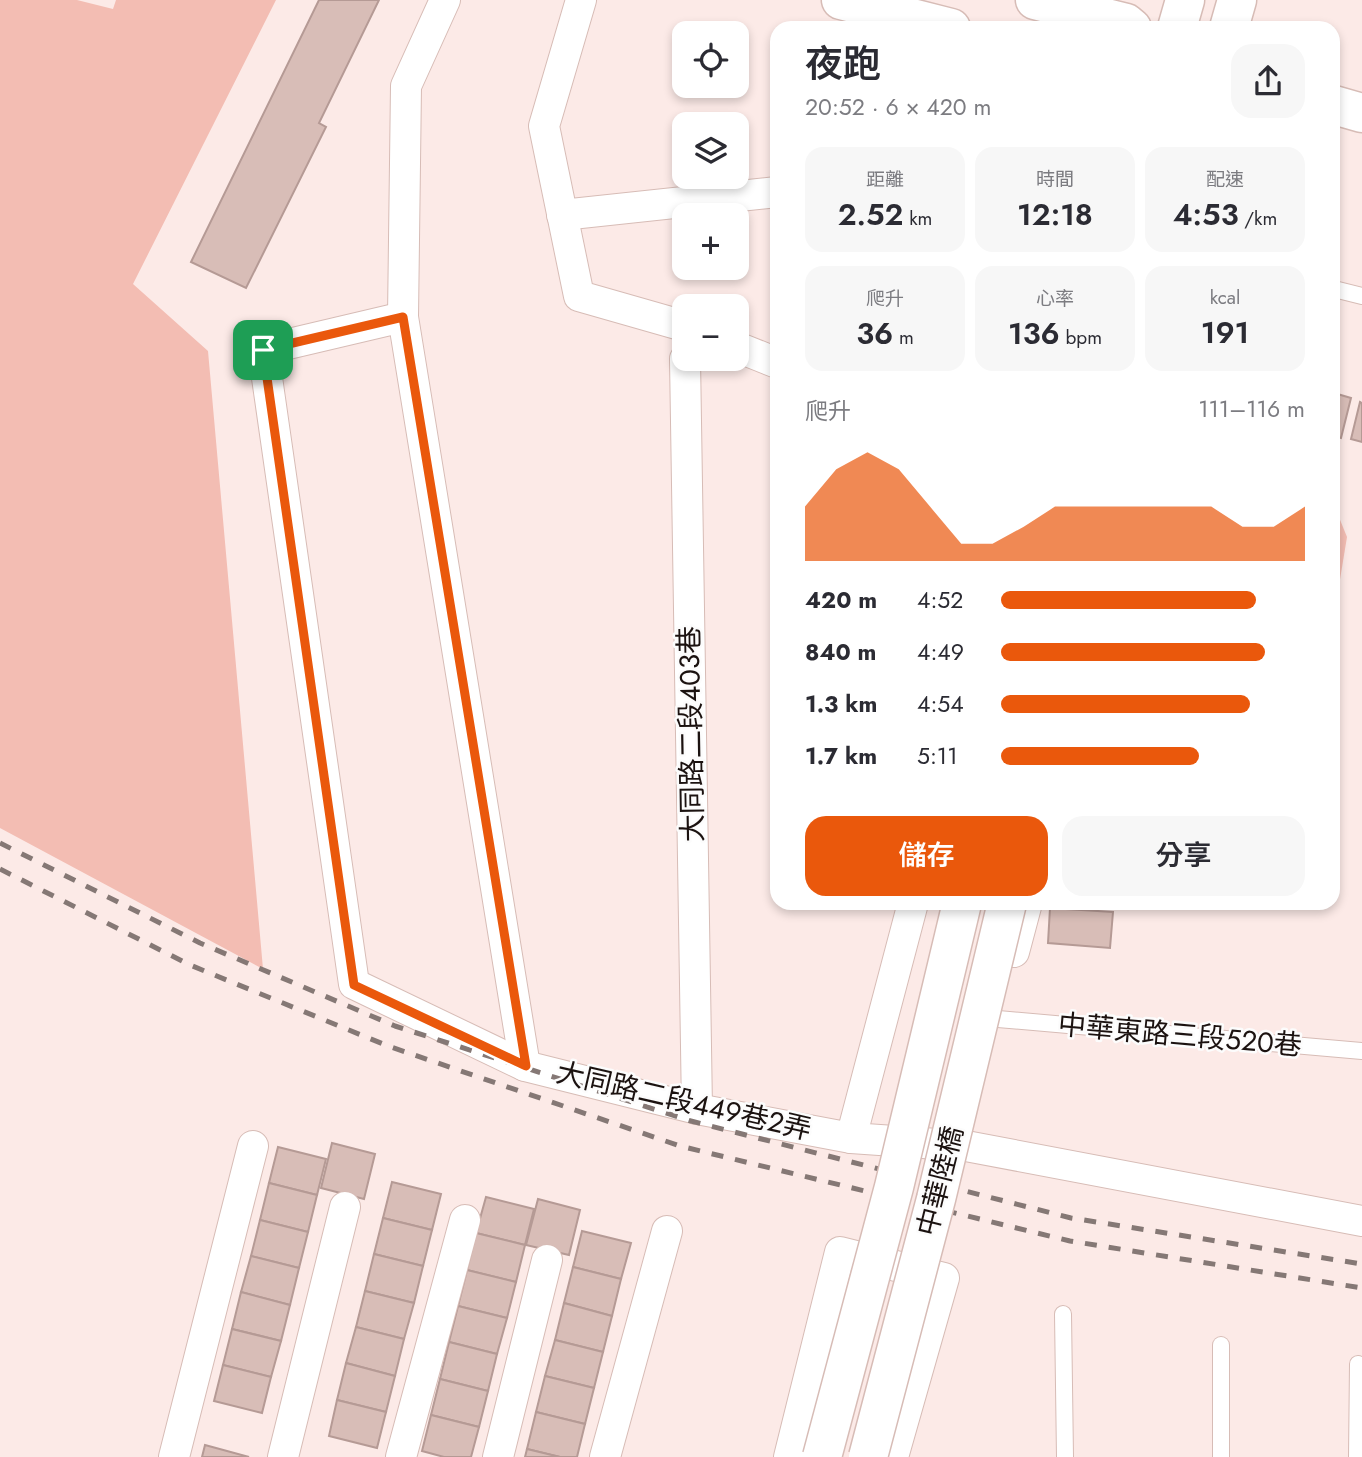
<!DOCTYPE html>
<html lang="zh-TW">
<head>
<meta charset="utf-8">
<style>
  :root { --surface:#fff; --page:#f7f7f7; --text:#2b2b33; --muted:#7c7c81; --accent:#ea580c }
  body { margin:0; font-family:Jost,"Noto Sans TC",sans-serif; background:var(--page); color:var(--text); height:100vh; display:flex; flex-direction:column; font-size:26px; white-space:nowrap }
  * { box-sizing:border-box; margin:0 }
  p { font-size:23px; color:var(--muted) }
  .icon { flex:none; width:38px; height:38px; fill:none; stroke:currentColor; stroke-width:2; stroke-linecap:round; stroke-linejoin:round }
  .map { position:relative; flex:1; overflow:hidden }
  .side { position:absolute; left:770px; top:21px; width:570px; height:889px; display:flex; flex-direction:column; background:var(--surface); border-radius:21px; box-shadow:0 4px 10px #0003 }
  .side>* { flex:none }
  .fabs { position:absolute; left:672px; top:21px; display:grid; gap:14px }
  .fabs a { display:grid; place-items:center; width:77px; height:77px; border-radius:14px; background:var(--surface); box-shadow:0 4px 10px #0003; font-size:35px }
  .pin { position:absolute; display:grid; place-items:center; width:60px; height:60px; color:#fff; margin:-30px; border-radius:14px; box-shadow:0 4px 10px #0006 }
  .round { display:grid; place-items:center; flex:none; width:74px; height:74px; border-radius:21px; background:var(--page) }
  .headline { display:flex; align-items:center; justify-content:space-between; height:119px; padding:0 35px }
  h1 { font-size:38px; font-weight:600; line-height:52px }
  .figures { display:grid; grid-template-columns:repeat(3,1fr); gap:10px; height:119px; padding:7px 35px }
  .figures div { display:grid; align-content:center; border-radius:18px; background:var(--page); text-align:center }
  .figures b { font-size:30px; font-weight:600 }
  .figures small { font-size:19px; font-weight:400 }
  .figures p { font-size:19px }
  .chart { height:196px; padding:14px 35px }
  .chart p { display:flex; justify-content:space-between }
  .chart svg { width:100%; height:126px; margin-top:7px; fill:var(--accent); opacity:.7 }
  .action { display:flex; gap:14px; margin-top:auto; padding:14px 35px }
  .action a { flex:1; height:80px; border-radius:21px; background:var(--accent); color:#fff; font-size:28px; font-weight:600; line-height:80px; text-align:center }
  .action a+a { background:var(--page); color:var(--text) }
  ul { padding:0 35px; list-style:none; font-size:23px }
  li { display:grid; grid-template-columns:112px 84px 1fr; align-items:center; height:52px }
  li i { height:18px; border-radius:9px; background:var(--accent) }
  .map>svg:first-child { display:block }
  .green { fill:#f3bdb3 }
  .building { fill:#d8bdb7; stroke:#b59a95; stroke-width:2 }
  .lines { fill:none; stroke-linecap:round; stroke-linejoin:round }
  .lane-casing { stroke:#d7bcb6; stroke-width:18 }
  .street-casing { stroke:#d7bcb6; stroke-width:32 }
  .secondary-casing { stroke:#d7bcb6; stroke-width:41 }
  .primary-casing { stroke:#d7bcb6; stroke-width:41 }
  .lane { stroke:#fff; stroke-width:16 }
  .street { stroke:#fff; stroke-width:30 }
  .secondary { stroke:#fff; stroke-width:38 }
  .primary { stroke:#fff; stroke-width:38 }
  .rail { stroke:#857875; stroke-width:5; stroke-dasharray:12 12; stroke-linecap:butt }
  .primary-bridge-casing { stroke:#d7bcb6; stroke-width:41; stroke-linecap:butt }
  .primary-bridge { stroke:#fff; stroke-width:38 }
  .route-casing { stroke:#fff; stroke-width:14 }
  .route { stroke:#ea580c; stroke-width:9 }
  .labels { text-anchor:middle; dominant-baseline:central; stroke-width:5; stroke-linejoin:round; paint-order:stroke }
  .street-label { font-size:28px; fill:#1b1210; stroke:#fcfcfc }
</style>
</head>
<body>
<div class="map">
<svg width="1362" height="1457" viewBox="0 0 1362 1457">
  <rect width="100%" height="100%" fill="#fceae7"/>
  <g class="green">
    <path d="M0,0h77l36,9 3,-9h160l-143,284 75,67 55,618 -263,-141z"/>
    <path d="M1334,505l13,32 -13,79z"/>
  </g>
  <g class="building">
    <path d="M319,0h60l-60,123 7,4 -80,161 -55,-26z"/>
    <path d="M1334,393l17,5 -10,40 -7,-2z"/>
    <path d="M1360,402l2,1v39l-11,-3z"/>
    <path d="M1246,903h29l-1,4z"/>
    <path d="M1050,908l63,4 -3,36 -62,-5z"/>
    <path d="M332,1143l43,11 -11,45 -43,-11z"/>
    <path d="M278,1147l48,12 -9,36 -48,-12z"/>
    <path d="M392,1182l49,12 -9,36 -49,-12z"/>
    <path d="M269,1183l48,12 -9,37 -48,-12z"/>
    <path d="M486,1197l48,12 -9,36 -49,-12z"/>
    <path d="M538,1199l42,11 -11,45 -43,-10z"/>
    <path d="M383,1218l49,12 -9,36 -49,-12z"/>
    <path d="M260,1220l48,12 -9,36 -48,-12z"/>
    <path d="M582,1231l49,12 -10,36 -48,-12z"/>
    <path d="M476,1233l49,12 -9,37 -49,-12z"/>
    <path d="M374,1254l49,12 -9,37 -49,-12z"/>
    <path d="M251,1256l48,12 -9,37 -49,-13z"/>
    <path d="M573,1267l48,12 -9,37 -48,-13z"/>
    <path d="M467,1270l49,12 -9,36 -49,-12z"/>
    <path d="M365,1291l49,12 -10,36 -48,-12z"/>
    <path d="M241,1292l49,13 -9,36 -49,-12z"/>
    <path d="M564,1303l48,13 -9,36 -48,-12z"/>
    <path d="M458,1306l49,12 -10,36 -48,-12z"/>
    <path d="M356,1327l48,12 -9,37 -49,-13z"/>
    <path d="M232,1329l49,12 -10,36 -48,-12z"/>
    <path d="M555,1340l48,12 -9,36 -49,-12z"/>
    <path d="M449,1342l48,12 -9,37 -48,-12z"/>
    <path d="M346,1363l49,13 -9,36 -49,-12z"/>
    <path d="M223,1365l48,12 -9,36 -48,-12z"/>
    <path d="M545,1376l49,12 -9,36 -49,-12z"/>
    <path d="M440,1379l48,12 -9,36 -48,-12z"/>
    <path d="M337,1400l49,12 -9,36 -48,-12z"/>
    <path d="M536,1412l49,12 -8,33h-17l-33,-8z"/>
    <path d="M431,1415l48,12 -8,30h-27l-22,-6z"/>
    <path d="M205,1445l44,12h-47z"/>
    <path d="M527,1449l33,8h-35z"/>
  </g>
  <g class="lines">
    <defs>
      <g id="lane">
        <path d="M1334,289l28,7"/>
        <path d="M998,1019l364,32"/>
        <path d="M1063,1314l2,143"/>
        <path d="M1221,1457v-112"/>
        <path d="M1357,1457l1,-93"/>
      </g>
      <g id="street">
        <path d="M445,0l-39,86 -3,231 122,749"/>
        <path d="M581,0l-37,126 35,170 105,30"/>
        <path d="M562,215l215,-23"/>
        <path d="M403,317l-140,33 91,634 171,82 172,43 154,29 115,8 396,75"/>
        <path d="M737,347l40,16"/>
        <path d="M685,359l12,750"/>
        <path d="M1014,952l13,-49"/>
        <path d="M851,1138l62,-235"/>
        <path d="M174,1457l79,-311"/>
        <path d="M283,1457l62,-250"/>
        <path d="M401,1457l64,-237"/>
        <path d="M498,1457l49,-197"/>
        <path d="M605,1457l62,-226"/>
        <path d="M789,1457l51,-205 104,26 -51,179"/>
      </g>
      <g id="secondary">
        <path d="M1177,28l8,-28"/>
        <path d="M1229,28l8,-28"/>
        <path d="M1334,105l28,8"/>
      </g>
      <g id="primary">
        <path d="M841,0l110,28"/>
        <path d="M1035,0l91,23 6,5"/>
      </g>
    </defs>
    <use href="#lane" class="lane-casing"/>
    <use href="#street" class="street-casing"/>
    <use href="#secondary" class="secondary-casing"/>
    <use href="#primary" class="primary-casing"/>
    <use href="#lane" class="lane"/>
    <use href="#street" class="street"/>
    <use href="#secondary" class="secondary"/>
    <use href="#primary" class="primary"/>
    <g class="rail">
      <path d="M0,843l200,100 195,83 296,95 380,97 291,46"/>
      <path d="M0,869l190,96 198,81 292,100 390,95 292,47"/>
    </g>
    <defs>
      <g id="primary-bridge">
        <path d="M822,1457l72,-270 68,-284"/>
        <path d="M868,1457l68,-258 71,-296"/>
      </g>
    </defs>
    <use href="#primary-bridge" class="primary-bridge-casing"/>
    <use href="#primary-bridge" class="primary-bridge"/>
  </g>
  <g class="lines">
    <defs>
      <path id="route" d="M403,317l123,749 -172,-81 -91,-635z"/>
    </defs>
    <use href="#route" class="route-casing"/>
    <use href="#route" class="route"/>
  </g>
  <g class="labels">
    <g class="street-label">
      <text transform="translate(691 734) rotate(-91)">大同路二段403巷</text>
      <text transform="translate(1180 1035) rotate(5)">中華東路三段520巷</text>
      <text transform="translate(684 1101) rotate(13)">大同路二段449巷2弄</text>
      <text transform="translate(940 1181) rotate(-76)">中華陸橋</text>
    </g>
  </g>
</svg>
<div class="fabs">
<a><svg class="icon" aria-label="locate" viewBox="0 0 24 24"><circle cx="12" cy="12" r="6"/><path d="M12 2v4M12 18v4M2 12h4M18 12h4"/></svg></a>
<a><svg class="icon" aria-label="layers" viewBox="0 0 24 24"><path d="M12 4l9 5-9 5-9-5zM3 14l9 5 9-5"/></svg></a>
<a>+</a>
<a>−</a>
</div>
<div class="pin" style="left:263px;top:350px;background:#1e9e55"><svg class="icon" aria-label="arrive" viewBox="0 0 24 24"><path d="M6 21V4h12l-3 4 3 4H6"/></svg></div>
<section class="side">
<div class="headline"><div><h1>夜跑</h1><p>20:52 · 6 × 420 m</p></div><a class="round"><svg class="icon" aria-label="share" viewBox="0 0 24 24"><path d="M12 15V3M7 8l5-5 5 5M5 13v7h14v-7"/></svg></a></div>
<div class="figures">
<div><p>距離</p><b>2.52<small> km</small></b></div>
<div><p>時間</p><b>12:18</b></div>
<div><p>配速</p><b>4:53<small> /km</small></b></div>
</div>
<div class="figures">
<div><p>爬升</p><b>36<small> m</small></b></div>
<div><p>心率</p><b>136<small> bpm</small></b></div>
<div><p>kcal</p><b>191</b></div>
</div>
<div class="chart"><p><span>爬升</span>111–116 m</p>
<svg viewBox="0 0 160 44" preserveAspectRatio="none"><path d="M0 44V25L10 12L20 6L30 12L40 25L50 38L60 38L70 32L80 25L90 25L100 25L110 25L120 25L130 25L140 32L150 32L160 25V44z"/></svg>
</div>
<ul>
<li><b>420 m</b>4:52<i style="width:84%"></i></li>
<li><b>840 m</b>4:49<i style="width:87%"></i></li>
<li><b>1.3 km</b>4:54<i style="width:82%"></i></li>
<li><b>1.7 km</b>5:11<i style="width:65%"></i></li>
</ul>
<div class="action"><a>儲存</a><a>分享</a></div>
</section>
</div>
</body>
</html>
